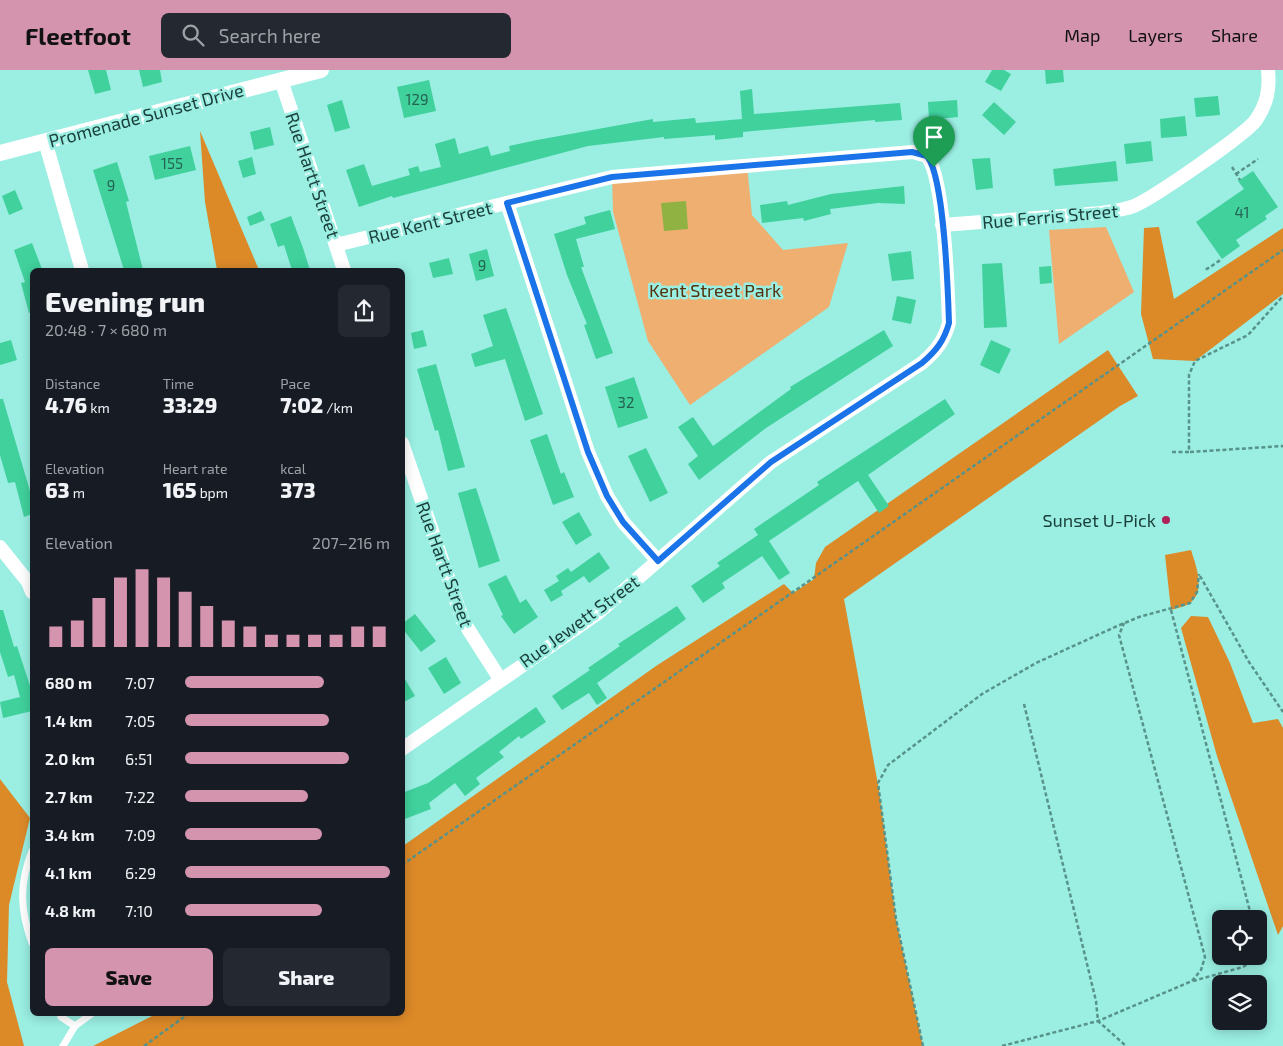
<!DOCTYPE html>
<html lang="en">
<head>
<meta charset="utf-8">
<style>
  :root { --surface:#171b24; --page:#242831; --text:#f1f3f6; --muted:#9ea1a6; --accent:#d494ae }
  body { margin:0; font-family:"Exo 2",sans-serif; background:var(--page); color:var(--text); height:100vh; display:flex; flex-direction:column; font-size:19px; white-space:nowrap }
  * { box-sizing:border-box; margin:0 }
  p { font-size:16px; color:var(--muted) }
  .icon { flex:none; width:28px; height:28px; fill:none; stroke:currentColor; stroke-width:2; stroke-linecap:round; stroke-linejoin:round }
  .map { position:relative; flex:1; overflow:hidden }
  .drawer { position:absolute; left:30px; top:198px; width:375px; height:748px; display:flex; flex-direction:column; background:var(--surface); border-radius:8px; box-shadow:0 2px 12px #0003 }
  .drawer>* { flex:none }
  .tools { position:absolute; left:1212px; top:840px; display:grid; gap:10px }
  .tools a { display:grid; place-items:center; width:55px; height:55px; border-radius:8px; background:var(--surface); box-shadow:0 2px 12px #0003; font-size:25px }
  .pin { position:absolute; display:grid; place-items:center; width:42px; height:42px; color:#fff; margin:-51px -21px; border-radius:50% 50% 50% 0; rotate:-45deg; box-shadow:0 0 5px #0007 }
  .pin .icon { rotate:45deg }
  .round { display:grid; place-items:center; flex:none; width:52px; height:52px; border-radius:8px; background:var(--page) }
  .head { display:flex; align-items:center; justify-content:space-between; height:85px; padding:0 15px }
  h1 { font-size:28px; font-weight:800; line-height:38px }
  .stats { display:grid; grid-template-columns:repeat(3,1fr); gap:8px; height:85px; padding:5px 15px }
  .stats div { display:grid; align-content:center }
  .stats b { font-size:21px; font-weight:800 }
  .stats small { font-size:14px; font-weight:400 }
  .stats p { font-size:14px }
  .chart { height:140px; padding:10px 15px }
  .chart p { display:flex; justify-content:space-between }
  .chart svg { width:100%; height:90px; margin-top:5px; stroke:var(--accent); stroke-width:6 }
  .button { display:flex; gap:10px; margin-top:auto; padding:10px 15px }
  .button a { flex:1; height:58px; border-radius:8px; background:var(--accent); color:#111; font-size:20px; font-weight:800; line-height:58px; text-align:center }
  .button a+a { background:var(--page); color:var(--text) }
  ul { padding:0 15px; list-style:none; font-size:16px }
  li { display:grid; grid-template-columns:80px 60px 1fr; align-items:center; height:38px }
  li i { height:12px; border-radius:6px; background:var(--accent) }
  header { display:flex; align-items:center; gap:30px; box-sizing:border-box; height:70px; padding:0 25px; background:var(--accent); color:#111 }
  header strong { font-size:24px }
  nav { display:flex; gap:28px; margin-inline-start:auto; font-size:18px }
  .search { width:350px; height:45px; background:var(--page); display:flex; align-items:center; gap:12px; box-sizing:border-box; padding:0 18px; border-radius:8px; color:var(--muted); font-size:19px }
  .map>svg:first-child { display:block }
  .green { fill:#eeaf71 }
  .forest { fill:#dc8928 }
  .water { fill:#8fb242 }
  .building { fill:#40d19d }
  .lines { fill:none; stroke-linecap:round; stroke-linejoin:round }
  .path { stroke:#58938a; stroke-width:2.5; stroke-dasharray:4 2.5; stroke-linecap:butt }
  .service { stroke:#fff; stroke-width:7 }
  .minor { stroke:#fff; stroke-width:14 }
  .tertiary { stroke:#fff; stroke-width:16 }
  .route-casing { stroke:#fff; stroke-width:10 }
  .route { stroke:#1a73e8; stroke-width:6 }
  .poi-dot { fill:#b02157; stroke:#9aeee2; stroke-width:2 }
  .labels { text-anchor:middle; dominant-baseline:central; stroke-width:5; stroke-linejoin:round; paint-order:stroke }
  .number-label { font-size:15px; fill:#246352 }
  .street-label { font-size:18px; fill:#1a3e39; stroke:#9aeee2 }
  .park-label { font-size:18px; fill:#53320c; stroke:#9aeee2 }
  .poi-label { font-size:18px; fill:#1a3e39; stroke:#9aeee2; text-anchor:end }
</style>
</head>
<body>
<header>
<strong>Fleetfoot</strong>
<div class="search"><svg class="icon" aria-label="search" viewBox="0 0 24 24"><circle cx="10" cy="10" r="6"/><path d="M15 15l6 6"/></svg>Search here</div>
<nav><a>Map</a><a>Layers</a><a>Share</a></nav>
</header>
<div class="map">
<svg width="1283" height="976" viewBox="0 0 1283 976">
  <rect width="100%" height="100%" fill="#9aeee2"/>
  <g class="green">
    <path d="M747,96l5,49 31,35 65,-7 -19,64 -139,98 -42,-64 -35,-129 -1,-35z"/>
    <path d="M1106,157l28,65 -75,52 -10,-114z"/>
  </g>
  <g class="forest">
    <path d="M200,61l59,139h-42l-12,-68z"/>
    <path d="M1159,157l15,72 109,-71v66l-88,67 -42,-2 -12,-45 3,-86z"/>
    <path d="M1108,280l30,46 -18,10 -276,193 35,191 17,129 27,127h-830l65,-33 244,-1 1,-166 253,-180 128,-82 9,9 21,-14 2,-16 9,-16z"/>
    <path d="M1191,480c5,16 15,41 -1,53 -5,4 -14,5 -19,7l-6,-55z"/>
    <path d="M1191,546l17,1 22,46 23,60 25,-4 5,9v198l-5,9 -61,-179 -36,-128z"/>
    <path d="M0,709l30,39 -21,87 -2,77 17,64h-24z"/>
  </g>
  <path class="water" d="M686,131l2,28 -24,2 -3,-28z"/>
  <g class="building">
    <path d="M88,0h18l5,20 -16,4z"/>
    <path d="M139,0h21l2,12 -19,5z"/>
    <path d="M992,0h12l7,4 -10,17 -16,-9z"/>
    <path d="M1045,0h18l1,12 -18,2z"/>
    <path d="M429,10l7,31 -32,7 -7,-31z"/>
    <path d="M752,19l2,25 146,-11 2,17 -27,2v-2l-132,12v5l-28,3v-5l-51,4v-2l-76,9 -195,52 -1,-2 -33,11 -13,-37 18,-6 8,22 38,-11 -2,-6 10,-3 2,6 21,-5 -6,-23 20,-6 4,16 29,-8 3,10 19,-5 -1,-5 28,-6 116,-21v3l42,-4 1,5 46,-4 -2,-28z"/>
    <path d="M1218,26l2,19 -24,2 -2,-19z"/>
    <path d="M342,30l8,28 -15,4 -8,-27z"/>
    <path d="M957,30l1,17 -29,3 -1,-18z"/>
    <path d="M994,32l22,20 -12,13 -22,-20z"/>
    <path d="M1185,46l2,20 -26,2 -1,-19z"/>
    <path d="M270,57l4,18 -20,5 -4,-18z"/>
    <path d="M1151,71l2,20 -27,3 -2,-20z"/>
    <path d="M190,76l6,24 -41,10 -6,-24z"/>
    <path d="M252,87l4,17 -13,4 -5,-17z"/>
    <path d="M990,88l3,30 -17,2 -4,-31z"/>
    <path d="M1116,91l2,20 -63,5 -2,-17z"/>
    <path d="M117,92l12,39 -3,1 17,68h-19l-31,-100z"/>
    <path d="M1253,101l25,36 -13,9 2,3 -31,21 4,6 -18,13 -26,-37 48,-33 -6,-8z"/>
    <path d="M904,116l1,18 -27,-1 -48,6 1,5 -27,7 -1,-3 -41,5 -2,-18 27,-4 1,4 43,-11z"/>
    <path d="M15,120l8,19 -14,6 -7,-19z"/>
    <path d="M610,140l5,19 -39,10 8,28h-3l32,86 -17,6 -12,-34 3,-1 -20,-49 -13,-41 32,-10 -2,-7z"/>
    <path d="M261,141l4,9 -15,6 -3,-9z"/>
    <path d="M291,146l12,32 7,22h-18l-8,-25 -6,2 -8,-23z"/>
    <path d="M32,173l10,26 -10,1v42l-3,1 -8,-30 4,-1 -11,-32z"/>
    <path d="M487,179l7,27 -18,5 -7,-27z"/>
    <path d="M911,181l3,28 -22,2 -4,-27z"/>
    <path d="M449,188l4,16 -20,4 -4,-15z"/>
    <path d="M1002,193l5,64 -23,1 -2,-64z"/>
    <path d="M1051,196l1,17 -12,1 -1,-17z"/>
    <path d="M897,226l19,4 -5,24 -19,-4z"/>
    <path d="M506,238l37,106 -18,7 -20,-62 -30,8 -4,-13 22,-8 -10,-31z"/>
    <path d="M423,260l4,16 -13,3 -3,-16z"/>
    <path d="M884,260l9,16 -127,82 -67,52 -11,-16 10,-8 -20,-29 15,-10 20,29 78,-57 -1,-2z"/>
    <path d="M11,270l6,20 -17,5v-22z"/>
    <path d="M991,270l20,9 -12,25 -19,-9z"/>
    <path d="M436,294l29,103 -17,4 -10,-41 -3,1 -18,-62z"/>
    <path d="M634,307l14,41 -30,10 -13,-41z"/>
    <path d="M0,329h3l29,99v16l-8,3 -9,-35 -7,1 -8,-28z"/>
    <path d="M945,329l10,15 -87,61 21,31 -10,7 -21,-32 -89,60 21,32 -11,7 -17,-24 -40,27 3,5 -22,15 -12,-17 29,-20 -3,-3 41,-28 -4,-6 65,-44 -2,-3z"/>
    <path d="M547,364l14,40 3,-2 10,25 -21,8 -23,-65z"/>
    <path d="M646,378l22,45 -18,9 -22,-46z"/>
    <path d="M476,418l24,73 -21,7 -21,-75z"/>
    <path d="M579,442l13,23 -16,10 -14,-23z"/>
    <path d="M599,482l11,16 -21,15 -5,-7 -23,15 2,4 -12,7 -7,-12 15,-9 -3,-5 12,-8 3,4z"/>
    <path d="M506,505l14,28 6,-4 12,18 -24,17 -13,-18 2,-1 -15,-31z"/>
    <path d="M677,536l9,13 -89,64 10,15 -10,7 -8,-12 -27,17 -10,-14 38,-26 -2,-2 32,-22 -2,-2z"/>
    <path d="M0,540h3l11,37 3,-1 15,46v19l-29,7 -3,-16 20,-5 -6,-22 -6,2 -8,-25z"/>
    <path d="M415,544l21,27 -15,11 -19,-24v-4z"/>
    <path d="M446,587l15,26 -17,11 -16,-26z"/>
    <path d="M402,604l13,22 -13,7z"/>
    <path d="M536,637l10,15 -25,17 -2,-3 -20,16 5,5 -28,21 4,6 -15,12 -10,-13 -26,20 2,6 -29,11v-27l26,-10z"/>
  </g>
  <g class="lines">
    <g class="path">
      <path d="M1232,97l8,13"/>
      <path d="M1236,104l22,-15"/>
      <path d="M1206,198l1,1 15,-10"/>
      <path d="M1172,382h17v-77l6,-14 53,-26 35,-39"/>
      <path d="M1190,382l93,-6"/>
      <path d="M1200,506l49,86 34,50"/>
      <path d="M1171,540l81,309"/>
      <path d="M1024,634l72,297 2,20 28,25"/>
      <path d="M402,795l881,-615"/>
      <path d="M1259,869v4"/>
      <path d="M1193,911l50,-14 11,-7 1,-4"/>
      <path d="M144,976l47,-34"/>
      <path d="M923,976l-27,-127 -18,-136 10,-18 94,-71 54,-31 79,-36 24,-10 51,-14 7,-11 2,-18"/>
      <path d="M1002,976l96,-25 94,-40 9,-11 4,-13 -86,-322 5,-12"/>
    </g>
    <g class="service">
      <path d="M32,781c-13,33 -12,59 0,92"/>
      <path d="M59,942l2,5 14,9"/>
      <path d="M63,976l12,-20 19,-14"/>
    </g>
    <g class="minor">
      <path d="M281,10l63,190"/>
      <path d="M45,71l37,129"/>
      <path d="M507,133l81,249 19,44 16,26 35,39"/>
      <path d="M942,155l159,-12c12,-2 22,-3 33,-7 19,-8 111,-71 122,-86 11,-16 14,-31 12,-50"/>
      <path d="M336,175l276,-68 301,-25 14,4c17,21 21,135 22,167 -5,18 -13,28 -27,40l-151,99 -173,151 -196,136"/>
      <path d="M402,373l61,178 37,58"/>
      <path d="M0,477l28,35 4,10"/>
    </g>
    <path class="tertiary" d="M0,83l321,-83"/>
  </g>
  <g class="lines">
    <defs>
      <path id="route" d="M912,82l15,4c17,21 21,135 22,167 -5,18 -13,28 -27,40l-151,99 -113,99 -35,-39 -16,-26 -19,-44 -81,-249 105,-26z"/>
    </defs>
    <use href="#route" class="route-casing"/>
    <use href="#route" class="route"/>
  </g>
  <circle class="poi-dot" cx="1166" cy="450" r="5"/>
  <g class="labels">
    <g class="number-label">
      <text x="417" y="29">129</text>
      <text x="172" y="93">155</text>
      <text x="111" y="115">9</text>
      <text x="1242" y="142">41</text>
      <text x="482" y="195">9</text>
      <text x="626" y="332">32</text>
    </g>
    <g class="street-label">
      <text transform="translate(146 45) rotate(-15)">Promenade Sunset Drive</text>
      <text transform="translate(313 105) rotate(71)">Rue Hartt Street</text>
      <text transform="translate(1050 146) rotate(-5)">Rue Ferris Street</text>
      <text transform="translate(430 152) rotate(-14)">Rue Kent Street</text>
      <text transform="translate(445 494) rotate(70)">Rue Hartt Street</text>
      <text transform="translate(579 551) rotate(-36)">Rue Jewett Street</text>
    </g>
    <g class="park-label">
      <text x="715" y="220">Kent Street Park</text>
    </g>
    <g class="poi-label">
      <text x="1156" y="450">Sunset U-Pick</text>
    </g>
  </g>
</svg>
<div class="tools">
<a><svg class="icon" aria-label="locate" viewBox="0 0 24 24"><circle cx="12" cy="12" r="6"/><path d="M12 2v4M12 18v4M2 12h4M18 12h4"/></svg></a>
<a><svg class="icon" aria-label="layers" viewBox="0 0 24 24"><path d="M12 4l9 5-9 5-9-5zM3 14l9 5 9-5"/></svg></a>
</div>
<div class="pin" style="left:934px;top:97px;background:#1e9e55"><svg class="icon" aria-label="arrive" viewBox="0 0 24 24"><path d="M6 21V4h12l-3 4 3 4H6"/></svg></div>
<section class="drawer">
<div class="head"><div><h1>Evening run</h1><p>20:48 · 7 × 680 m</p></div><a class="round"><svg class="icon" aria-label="share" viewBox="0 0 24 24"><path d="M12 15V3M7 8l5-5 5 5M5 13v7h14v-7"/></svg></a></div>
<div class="stats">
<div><p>Distance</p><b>4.76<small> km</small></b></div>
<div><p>Time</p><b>33:29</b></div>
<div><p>Pace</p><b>7:02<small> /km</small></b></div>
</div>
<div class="stats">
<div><p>Elevation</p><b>63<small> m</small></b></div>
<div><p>Heart rate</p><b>165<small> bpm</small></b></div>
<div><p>kcal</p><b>373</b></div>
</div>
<div class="chart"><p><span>Elevation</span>207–216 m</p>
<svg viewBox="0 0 160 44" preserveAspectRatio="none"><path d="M5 44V34M15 44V31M25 44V20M35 44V10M45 44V6M55 44V10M65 44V17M75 44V24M85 44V31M95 44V34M105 44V38M115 44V38M125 44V38M135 44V38M145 44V34M155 44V34"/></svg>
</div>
<ul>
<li><b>680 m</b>7:07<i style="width:68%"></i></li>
<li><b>1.4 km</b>7:05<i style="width:70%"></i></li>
<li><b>2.0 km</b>6:51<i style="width:80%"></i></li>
<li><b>2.7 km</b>7:22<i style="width:60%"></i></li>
<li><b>3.4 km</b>7:09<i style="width:67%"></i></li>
<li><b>4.1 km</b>6:29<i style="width:100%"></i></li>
<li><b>4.8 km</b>7:10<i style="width:67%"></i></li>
</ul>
<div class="button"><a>Save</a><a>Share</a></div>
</section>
</div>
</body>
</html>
